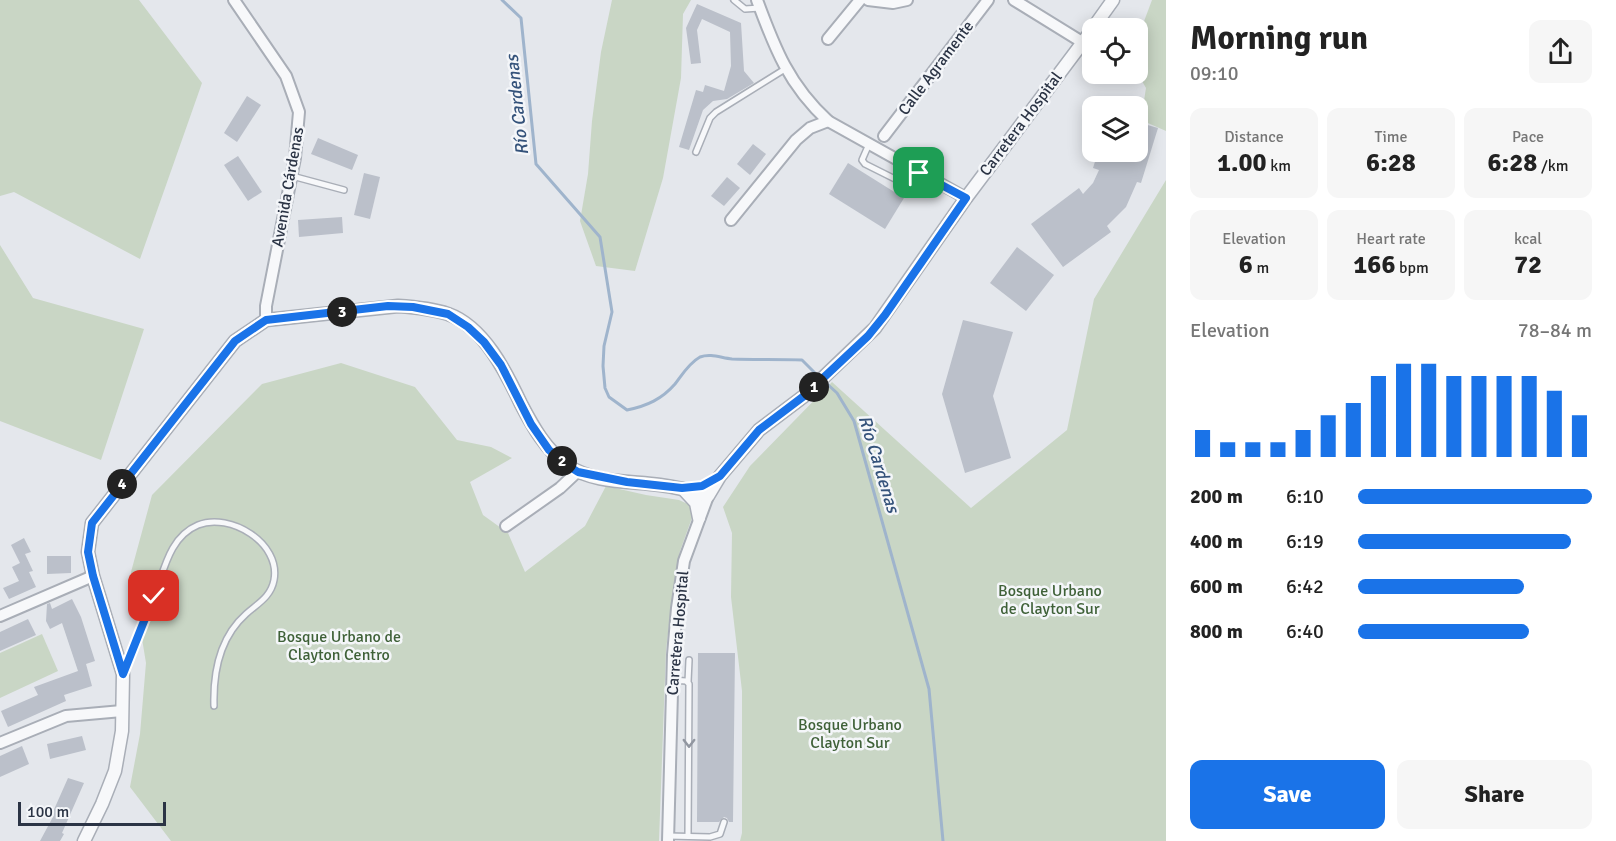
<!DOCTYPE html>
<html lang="en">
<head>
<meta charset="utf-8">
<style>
  :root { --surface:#fff; --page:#f6f6f6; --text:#222; --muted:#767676; --accent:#1a73e8 }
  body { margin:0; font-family:Signika,sans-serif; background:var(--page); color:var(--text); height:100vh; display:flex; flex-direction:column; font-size:22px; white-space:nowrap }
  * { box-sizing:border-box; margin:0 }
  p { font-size:20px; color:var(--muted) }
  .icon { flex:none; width:33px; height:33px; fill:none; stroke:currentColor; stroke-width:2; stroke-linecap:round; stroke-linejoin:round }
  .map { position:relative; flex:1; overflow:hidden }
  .sheet { display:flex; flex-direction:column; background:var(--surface); width:450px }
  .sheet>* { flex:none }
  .controls { position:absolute; left:1082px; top:18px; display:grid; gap:12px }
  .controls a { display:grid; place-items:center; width:66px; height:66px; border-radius:12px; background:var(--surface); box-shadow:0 3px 15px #0003; font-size:30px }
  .scale { position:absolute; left:18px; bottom:15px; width:148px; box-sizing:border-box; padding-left:6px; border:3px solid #2b3445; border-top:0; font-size:16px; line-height:21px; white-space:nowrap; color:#2b3445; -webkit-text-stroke:4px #f4f6f9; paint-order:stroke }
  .pin { position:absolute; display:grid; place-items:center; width:51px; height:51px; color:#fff; margin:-26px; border-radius:12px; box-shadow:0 3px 9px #0006 }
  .km { position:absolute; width:30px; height:30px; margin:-15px; border-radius:50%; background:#222; color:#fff; font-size:16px; line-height:30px; text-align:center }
  .round { display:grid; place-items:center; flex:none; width:63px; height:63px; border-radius:12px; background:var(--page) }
  .summary { display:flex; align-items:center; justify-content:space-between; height:102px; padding:0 24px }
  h1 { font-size:33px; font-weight:700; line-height:45px }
  .figures { display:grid; grid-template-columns:repeat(3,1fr); gap:9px; height:102px; padding:6px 24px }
  .figures div { display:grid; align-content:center; border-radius:12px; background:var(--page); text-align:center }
  .figures b { font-size:26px; font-weight:700 }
  .figures small { font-size:16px; font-weight:400 }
  .figures p { font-size:16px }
  .chart { height:168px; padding:12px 24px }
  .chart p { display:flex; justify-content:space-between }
  .chart svg { width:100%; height:108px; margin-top:6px; stroke:var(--accent); stroke-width:6 }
  .primary-button { display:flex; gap:12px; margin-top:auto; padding:12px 24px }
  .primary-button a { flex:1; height:69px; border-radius:12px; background:var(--accent); color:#fff; font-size:24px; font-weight:700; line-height:69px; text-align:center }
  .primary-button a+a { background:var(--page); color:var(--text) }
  ul { padding:0 24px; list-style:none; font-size:20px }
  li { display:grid; grid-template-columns:96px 72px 1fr; align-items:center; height:45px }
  li i { height:15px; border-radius:8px; background:var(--accent) }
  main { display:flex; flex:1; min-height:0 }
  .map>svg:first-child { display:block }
  .green { fill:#c9d6c5 }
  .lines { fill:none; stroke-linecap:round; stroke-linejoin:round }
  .stream { stroke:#9fb4cc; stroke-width:3 }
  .building { fill:#bbc0ca }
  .service-casing { stroke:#a9aeb7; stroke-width:8 }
  .minor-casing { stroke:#a9aeb7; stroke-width:14 }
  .tertiary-casing { stroke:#a9aeb7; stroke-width:15 }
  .service { stroke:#f7f8fa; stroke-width:5 }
  .minor { stroke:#f7f8fa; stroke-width:10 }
  .tertiary { stroke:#f7f8fa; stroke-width:12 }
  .oneway { stroke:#9196a0 }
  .route-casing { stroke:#fff; stroke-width:12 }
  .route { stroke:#1a73e8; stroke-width:8 }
  .labels { text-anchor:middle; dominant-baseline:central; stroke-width:5; stroke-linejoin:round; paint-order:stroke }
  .street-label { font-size:16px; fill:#2b3445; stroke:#f4f6f9 }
  .park-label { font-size:16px; fill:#3f6138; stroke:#f4f6f9 }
  .water-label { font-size:18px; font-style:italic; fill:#34527a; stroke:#f4f6f9 }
</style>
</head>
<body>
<main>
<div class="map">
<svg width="1166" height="841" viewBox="0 0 1166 841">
  <rect width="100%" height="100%" fill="#e4e7ec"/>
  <g class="green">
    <path d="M0,0h139l63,83 -62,176 -126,-67 -14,4z"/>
    <path d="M612,0h79l-8,14 -2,64 -18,100 -28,93 -39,-5 -16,-45 8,-47 4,-53 9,-69z"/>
    <path d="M1152,0h14v131l-25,-11 5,-32 -9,-16v-32z"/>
    <path d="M1166,180v661h-426l2,-8v-142l-11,-94 1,-64 -9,-26 27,-41 82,-84 139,126 96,-78 27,-131z"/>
    <path d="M0,245l33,53 111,31 -43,131 -101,-39z"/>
    <path d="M341,363l74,24 42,53 34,7 21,11 -42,24 13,33 25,18 17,39 60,-46 21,-40 40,9 33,5 11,5 3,10 -13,36 -6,32 -8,67 -7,191h-488l-41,-54 10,-53 6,-71 -15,-91 21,-77 110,-111z"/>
    <path d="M42,634l16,37 -58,27v-45z"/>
  </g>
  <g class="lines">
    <g class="stream">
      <path d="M502,0l19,18 15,146 64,73 12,75 -8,34 -1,20 2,22 4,9 18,13c20,-4 35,-11 48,-26 7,-9 14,-21 25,-27 11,-4 21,1 32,2 23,1 46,0 70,1l18,18"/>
      <path d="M825,382l12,11 17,28 75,268 14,152"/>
    </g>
  </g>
  <g class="building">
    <path d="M697,4l44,19 3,48 10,12 -27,16 -14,2 -10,9 -14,40 -10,-3 17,-57 7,2 2,-7 19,6 7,-25 -1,-34 -28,-13 -5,11 4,33 -10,1 -5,-36z"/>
    <path d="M247,96l14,9 -24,37 -13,-9z"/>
    <path d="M1137,122l21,6 -17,55 -4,-1 -11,25 -19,19 4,6 -48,35 -32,-43 48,-36 4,6 10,-11 6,-13 -6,-2 5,-16h39z"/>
    <path d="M318,138l40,17 -6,15 -41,-16z"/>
    <path d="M753,144l13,10 -16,21 -13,-11z"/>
    <path d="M238,156l24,36 -14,9 -24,-36z"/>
    <path d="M848,163l56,35 -19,31 -56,-35z"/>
    <path d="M364,173l16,4 -10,42 -16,-4z"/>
    <path d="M727,177l13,11 -16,18 -13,-10z"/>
    <path d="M342,217l1,16 -44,4 -1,-17z"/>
    <path d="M1017,247l37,28 -28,36 -36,-28z"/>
    <path d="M963,320l50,12 -20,64 18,62 -46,15 -23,-79z"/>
    <path d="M24,538l7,14 -6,2 8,17 -4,1 7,15 -27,12 -6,-11 16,-7 -7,-14 8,-4 -9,-18z"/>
    <path d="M47,556h24v17l-24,1z"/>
    <path d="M72,599l9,18 14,44 -9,3 6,22 -28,9 2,6 -58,26 -7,-16 37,-16 -4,-8 44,-16 -16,-48 -12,6 -4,-8 1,-17 3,-1 2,6z"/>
    <path d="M28,619l8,16 -36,16v-19z"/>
    <path d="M698,653h37l-2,169h-4l-2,-4 -3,-1 -5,5h-22z"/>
    <path d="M82,736l4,14 -36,9 -3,-15z"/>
    <path d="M22,746l7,18 -29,13v-21z"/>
    <path d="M68,778l16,5 -22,50 2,1 -4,7h-20l14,-26 -2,-1z"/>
  </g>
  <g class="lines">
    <defs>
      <g id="service">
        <path d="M734,0l11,9 15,-1"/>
        <path d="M869,144l-7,16 3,4 36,18 10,-14"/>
        <path d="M696,152l14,-34 6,-6 69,-43"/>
        <path d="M292,176l52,14"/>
        <path d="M125,669c9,-24 20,-48 29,-72 10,-26 15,-60 44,-72 32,-13 83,18 76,55 -3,17 -17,24 -28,34 -27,24 -33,58 -32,92"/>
        <path d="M672,680l14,1 3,3 -1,152"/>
        <path d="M688,682l1,-22"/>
        <path d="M668,836l42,1 10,-3 4,-12"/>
      </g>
      <g id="minor">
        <path d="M234,0l52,76 13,36 -4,46 -29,148v14"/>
        <path d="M757,0c18,49 32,85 71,121l138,77"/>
        <path d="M868,0l25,3 14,-3"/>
        <path d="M1014,0l68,42"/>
        <path d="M828,39l32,-39"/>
        <path d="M884,136l104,-136"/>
        <path d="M731,220l65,-80 14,-12 18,-7"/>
        <path d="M506,526l54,-38 17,-16"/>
        <path d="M0,616l93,-40"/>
        <path d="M0,743l66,-27 56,-5"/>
        <path d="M668,841l5,-186 4,-47 7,-47 24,-65"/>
      </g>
      <g id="tertiary">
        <path d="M1093,28l20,-28"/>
        <path d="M683,489l13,14 3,15"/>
        <path d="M84,841l18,-37 13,-33 7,-40 1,-57 -30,-98 -5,-24 4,-29 143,-182 31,-21 132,-14c16,1 35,3 50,8 36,13 58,58 73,90 12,23 25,46 46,61 25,18 63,16 93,20 17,2 32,6 48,11l12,-20 39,-46 45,-34 71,-68 91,-130 126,-168"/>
      </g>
    </defs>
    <use href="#service" class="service-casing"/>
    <use href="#minor" class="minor-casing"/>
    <use href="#tertiary" class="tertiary-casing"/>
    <use href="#service" class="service"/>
    <use href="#minor" class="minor"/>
    <use href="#tertiary" class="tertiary"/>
  </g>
  <defs><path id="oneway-chevron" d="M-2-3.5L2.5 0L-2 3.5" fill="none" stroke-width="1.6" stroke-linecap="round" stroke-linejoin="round" transform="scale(1.5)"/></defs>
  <use class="oneway" href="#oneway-chevron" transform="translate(689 743) rotate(90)"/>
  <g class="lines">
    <defs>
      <path id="route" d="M154,596l-31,78 -30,-98 -5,-24 4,-29 143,-182 31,-21 122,-14 25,1 35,7 20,13 16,15 17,23 30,59 18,26 18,15 11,7 49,10 55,6 20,-2 18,-10 39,-46 45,-34 64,-60 17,-21 81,-117 -47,-25"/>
    </defs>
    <use href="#route" class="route-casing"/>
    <use href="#route" class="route"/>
  </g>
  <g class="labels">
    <g class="street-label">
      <text transform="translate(936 68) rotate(-53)">Calle Agramente</text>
      <text transform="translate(1021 124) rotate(-53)">Carretera Hospital</text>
      <text transform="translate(288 187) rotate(-80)">Avenida Cárdenas</text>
      <text transform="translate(678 633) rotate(-85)">Carretera Hospital</text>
    </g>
    <g class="park-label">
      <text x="1050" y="591">Bosque Urbano<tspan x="1050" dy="18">de Clayton Sur</tspan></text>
      <text x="339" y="637">Bosque Urbano de<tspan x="339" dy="18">Clayton Centro</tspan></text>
      <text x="850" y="725">Bosque Urbano<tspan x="850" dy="18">Clayton Sur</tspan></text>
    </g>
    <g class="water-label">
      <text transform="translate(517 105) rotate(-96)">Río Cardenas</text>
      <text transform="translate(879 464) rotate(73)">Río Cardenas</text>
    </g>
  </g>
</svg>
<div class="controls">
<a><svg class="icon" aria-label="locate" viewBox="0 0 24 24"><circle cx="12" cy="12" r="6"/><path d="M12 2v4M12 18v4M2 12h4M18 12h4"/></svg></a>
<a><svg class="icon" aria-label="layers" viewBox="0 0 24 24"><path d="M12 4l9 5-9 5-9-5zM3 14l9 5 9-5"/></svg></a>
</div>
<div class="scale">100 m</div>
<div class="pin" style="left:919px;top:173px;background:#1e9e55"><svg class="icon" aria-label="arrive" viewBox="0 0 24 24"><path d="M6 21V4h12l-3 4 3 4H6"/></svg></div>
<div class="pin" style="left:154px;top:596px;background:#d93025"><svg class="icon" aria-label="check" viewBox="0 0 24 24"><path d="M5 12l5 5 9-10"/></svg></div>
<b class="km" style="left:814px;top:387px">1</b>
<b class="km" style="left:562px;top:461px">2</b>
<b class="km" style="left:342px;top:312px">3</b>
<b class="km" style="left:122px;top:484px">4</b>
</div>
<section class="sheet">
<div class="summary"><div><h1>Morning run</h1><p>09:10</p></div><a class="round"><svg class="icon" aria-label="share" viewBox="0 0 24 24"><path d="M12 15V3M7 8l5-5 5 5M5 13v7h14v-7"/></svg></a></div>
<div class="figures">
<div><p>Distance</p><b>1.00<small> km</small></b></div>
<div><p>Time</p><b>6:28</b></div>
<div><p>Pace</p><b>6:28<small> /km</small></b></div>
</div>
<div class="figures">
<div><p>Elevation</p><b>6<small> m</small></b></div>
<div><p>Heart rate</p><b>166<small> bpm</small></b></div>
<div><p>kcal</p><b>72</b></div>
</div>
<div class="chart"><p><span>Elevation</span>78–84 m</p>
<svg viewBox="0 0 160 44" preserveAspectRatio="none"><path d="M5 44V33M15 44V38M25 44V38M35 44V38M45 44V33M55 44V27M65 44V22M75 44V11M85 44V6M95 44V6M105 44V11M115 44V11M125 44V11M135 44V11M145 44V17M155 44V27"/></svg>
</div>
<ul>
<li><b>200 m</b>6:10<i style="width:100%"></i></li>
<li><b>400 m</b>6:19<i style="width:91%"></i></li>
<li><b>600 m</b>6:42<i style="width:71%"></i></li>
<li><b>800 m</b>6:40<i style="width:73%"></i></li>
</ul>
<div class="primary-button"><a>Save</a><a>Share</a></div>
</section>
</main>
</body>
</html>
